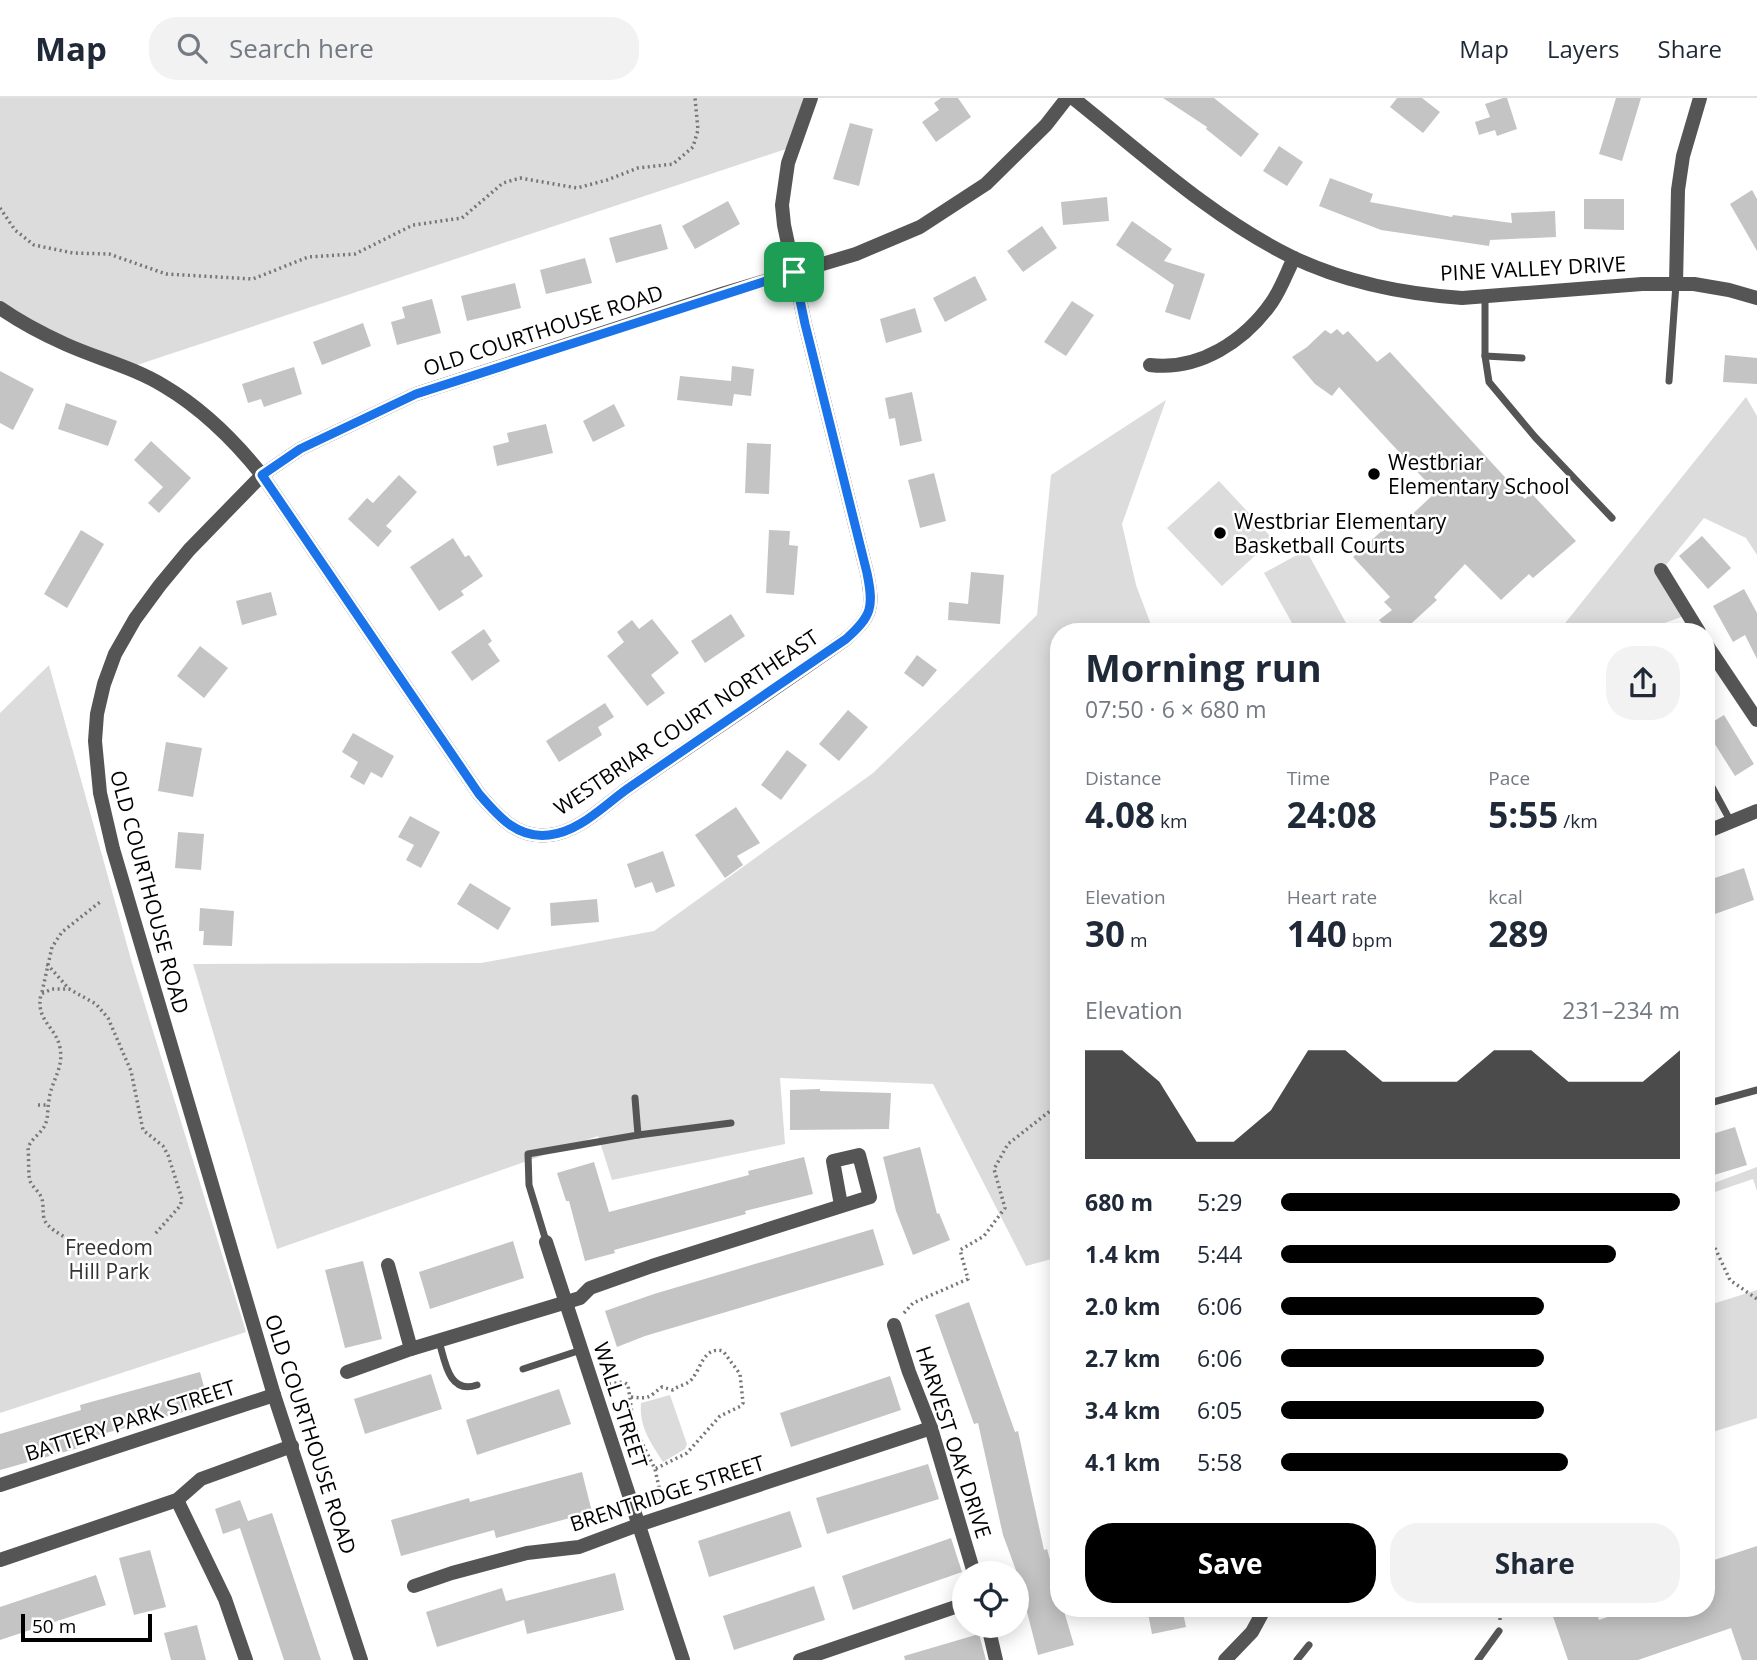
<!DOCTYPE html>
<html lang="en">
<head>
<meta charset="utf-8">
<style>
  :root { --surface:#fff; --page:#f2f2f3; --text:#1f2937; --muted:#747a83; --line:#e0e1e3; --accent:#000 }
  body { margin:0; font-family:"Open Sans",sans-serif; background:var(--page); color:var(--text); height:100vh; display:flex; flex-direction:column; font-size:26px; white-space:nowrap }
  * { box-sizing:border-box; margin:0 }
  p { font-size:23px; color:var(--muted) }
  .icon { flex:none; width:38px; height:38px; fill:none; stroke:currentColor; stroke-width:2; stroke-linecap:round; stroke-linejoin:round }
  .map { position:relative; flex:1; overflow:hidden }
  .details { position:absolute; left:1050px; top:525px; width:665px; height:994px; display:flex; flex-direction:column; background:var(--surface); border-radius:28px; box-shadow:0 4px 18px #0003 }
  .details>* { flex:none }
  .fabs { position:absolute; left:952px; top:1463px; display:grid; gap:14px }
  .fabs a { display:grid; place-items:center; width:77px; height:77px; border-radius:50%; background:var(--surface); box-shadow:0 4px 18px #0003; font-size:35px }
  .scale { position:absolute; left:21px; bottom:18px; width:131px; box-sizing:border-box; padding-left:7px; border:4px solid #000; border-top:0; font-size:19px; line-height:24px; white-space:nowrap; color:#000; -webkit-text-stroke:5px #fff; paint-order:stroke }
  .pin { position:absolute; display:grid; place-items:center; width:60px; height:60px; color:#fff; margin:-30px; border-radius:14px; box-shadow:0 4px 10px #0006 }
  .round { display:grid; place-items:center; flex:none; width:74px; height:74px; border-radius:28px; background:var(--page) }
  .headline { display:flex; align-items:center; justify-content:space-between; height:119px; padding:0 35px }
  h1 { font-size:38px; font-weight:700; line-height:52px }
  .metrics { display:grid; grid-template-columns:repeat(3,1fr); gap:10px; height:119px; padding:7px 35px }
  .metrics div { display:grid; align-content:center }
  .metrics b { font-size:35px; font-weight:700 }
  .metrics small { font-size:19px; font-weight:400 }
  .metrics p { font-size:19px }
  .chart { height:196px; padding:14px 35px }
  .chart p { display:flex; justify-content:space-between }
  .chart svg { width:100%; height:126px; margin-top:7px; fill:var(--accent); opacity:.7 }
  .cta { display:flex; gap:14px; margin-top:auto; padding:14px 35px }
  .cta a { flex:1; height:80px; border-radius:28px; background:var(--accent); color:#fff; font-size:28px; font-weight:700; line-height:80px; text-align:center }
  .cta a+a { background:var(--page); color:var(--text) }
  ul { padding:0 35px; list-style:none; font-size:23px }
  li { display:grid; grid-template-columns:112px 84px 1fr; align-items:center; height:52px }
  li i { height:18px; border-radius:9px; background:var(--accent) }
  header { display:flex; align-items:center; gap:42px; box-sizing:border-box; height:98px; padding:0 35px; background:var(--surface); border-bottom:2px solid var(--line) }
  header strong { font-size:33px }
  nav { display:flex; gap:38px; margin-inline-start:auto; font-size:24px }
  .search { width:490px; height:63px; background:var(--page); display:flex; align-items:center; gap:18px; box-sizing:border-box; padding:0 24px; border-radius:28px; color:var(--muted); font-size:26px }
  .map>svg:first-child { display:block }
  .green { fill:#dcdcdc }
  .building { fill:#c4c4c4 }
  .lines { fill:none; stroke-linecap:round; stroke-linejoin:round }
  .path { stroke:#777; stroke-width:3.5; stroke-dasharray:2 3.5; stroke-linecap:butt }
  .service { stroke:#555; stroke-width:7 }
  .minor { stroke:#555; stroke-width:14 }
  .tertiary { stroke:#555; stroke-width:14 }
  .route-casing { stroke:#fff; stroke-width:14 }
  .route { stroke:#1a73e8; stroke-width:9 }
  .poi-dot { fill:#000; stroke:#fff; stroke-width:2.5 }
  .labels { text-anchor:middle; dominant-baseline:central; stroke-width:5; stroke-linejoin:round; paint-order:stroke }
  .street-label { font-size:21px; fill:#000; stroke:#fff }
  .poi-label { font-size:21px; fill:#000; stroke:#fff; text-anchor:start }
  .park-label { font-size:21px; fill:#333; stroke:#fff }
</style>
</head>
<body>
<header>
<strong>Map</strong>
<div class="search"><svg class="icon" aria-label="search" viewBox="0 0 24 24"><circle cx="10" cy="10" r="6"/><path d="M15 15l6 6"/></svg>Search here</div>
<nav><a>Map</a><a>Layers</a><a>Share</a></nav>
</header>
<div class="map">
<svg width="1757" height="1562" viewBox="0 0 1757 1562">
  <rect width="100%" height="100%" fill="#fff"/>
  <g class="green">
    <path d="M0,0h810l-18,49 -664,221 -128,-62z"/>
    <path d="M1746,299l11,19v139l-11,-17 -42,-20 -42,52 25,45 -48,17h-81z"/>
    <path d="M1166,302l-44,124 14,61 17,45 4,2h-98v625l-33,9 -93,-182 -153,-6 5,66 -173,36 -14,-44 -321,113 -84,-285 288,-1 173,-32 219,-158 164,-158 14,-140z"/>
    <path d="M1219,383l54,58 -51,47 -55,-58z"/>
    <path d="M1306,452l45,82h-54l-33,-59z"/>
    <path d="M49,567l83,298 114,369 -246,81v-700z"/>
    <path d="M1757,1069v24l-4,-12 -47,16v-9z"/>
    <path d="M1757,1192v128l-51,16v-128z"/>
    <path d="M670,1297l17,49 -2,5 -22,13c-12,-19 -24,-35 -22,-59z"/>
  </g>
  <g class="building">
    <path d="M941,0h17l13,19 -35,25 -14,-20 17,-12 -5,-7z"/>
    <path d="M1163,0h51l45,36 -18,23 -35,-28 1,-2z"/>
    <path d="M1397,0h25l18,14 -17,21 -33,-26z"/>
    <path d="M1503,0h4l10,31 -20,7 -2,-6 -16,5 -4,-13 15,-5 -5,-13z"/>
    <path d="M1616,0h25l-19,63 -23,-7z"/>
    <path d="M850,25l23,6 -14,57 -26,-7z"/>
    <path d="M1279,48l24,16 -16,24 -24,-15z"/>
    <path d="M1330,80l43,16 -3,8 82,15 1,-2 59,8 -1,-10 44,-2 1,26 -66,3 -1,6 -108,-16 -62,-24z"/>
    <path d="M1752,92l5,9v52l-27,-47z"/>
    <path d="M1107,99l2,24 -46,4 -2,-23z"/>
    <path d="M1584,101h40v31l-40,-1z"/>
    <path d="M728,103l12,23 -45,25 -13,-23z"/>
    <path d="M1132,123l40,28 -8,12 41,13 -15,46 -25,-8 9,-27 -58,-40z"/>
    <path d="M661,126l7,25 -52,14 -7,-25z"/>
    <path d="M1042,128l15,22 -34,24 -16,-21z"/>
    <path d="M585,160l7,25 -46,11 -6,-24z"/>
    <path d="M975,178l12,24 -42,22 -12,-24z"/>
    <path d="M515,185l6,25 -54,13 -6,-25z"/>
    <path d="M432,201l9,34 -44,12 -6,-23 14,-4 -3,-11z"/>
    <path d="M1072,203l22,14 -28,41 -22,-14z"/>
    <path d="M915,210l7,24 -36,11 -6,-24z"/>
    <path d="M363,225l8,23 -49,19 -9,-23z"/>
    <path d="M1337,231l6,6 5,-4 29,31 13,-10 135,147 6,-6 45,48 -43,37 -4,-4 -28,26 -36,-36 -31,33 3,3 -35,32h-12l-11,-12 13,-10 -8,-8 6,-5 -37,-40 44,-40 6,6 33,-31 -97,-105 -7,9 -17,-12 -23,-27 15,-10 18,-17 6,4z"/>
    <path d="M1725,257l32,3v26l-34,-2z"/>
    <path d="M732,268l22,3 -3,27 -17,-2 -2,12 -55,-6 3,-24 51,5z"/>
    <path d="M294,269l8,27 -38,13 -3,-8 -13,4 -6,-19z"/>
    <path d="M0,273l34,18 -21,41 -13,-7z"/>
    <path d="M912,294l10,49 -22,5 -5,-28 -6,1 -4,-21z"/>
    <path d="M66,305l51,18 -9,25 -50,-17z"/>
    <path d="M614,306l11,22 -32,16 -10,-21z"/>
    <path d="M546,326l7,29 -56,13 -4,-20 16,-4 -2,-9z"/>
    <path d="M151,343l40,37 -32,35 -11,-10 15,-16 -29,-27z"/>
    <path d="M747,345l24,1 -2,50 -24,-1z"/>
    <path d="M934,375l12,48 -26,7 -12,-48z"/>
    <path d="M399,377l18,17 -31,34 6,5 -14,16 -30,-28 19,-21 6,5z"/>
    <path d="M81,432l23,14 -37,64 -23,-14z"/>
    <path d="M769,432l21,1 -1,14 9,1 -4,49 -28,-2z"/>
    <path d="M1702,438l29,32 -23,21 -29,-33z"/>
    <path d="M453,440l12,19 4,-2 14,21 -22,15 3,4 -25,16 -29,-44z"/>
    <path d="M971,474l33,3 -4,49 -52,-4 1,-18 19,2z"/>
    <path d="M1744,491l13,24v46l-12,-24 -12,7 -20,-36z"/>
    <path d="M271,494l6,23 -35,10 -6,-24z"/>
    <path d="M731,516l14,22 -40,27 -14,-22z"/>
    <path d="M652,521l27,34 -28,22 14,18 -18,13 -40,-50 17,-14 -7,-10 15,-12 7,9z"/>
    <path d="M484,531l8,12 -4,3 12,17 -28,20 -21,-29z"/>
    <path d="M200,548l28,22 -24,30 -27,-22z"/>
    <path d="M917,557l20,15 -14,17 -19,-14z"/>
    <path d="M605,605l9,14 -16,10 4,8 -43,27 -13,-21z"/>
    <path d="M848,612l20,17 -29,34 -20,-17z"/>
    <path d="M1724,617l30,49 -19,12 -29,-46v-4z"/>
    <path d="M353,635l41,23 -12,22 -11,-6 -7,13 -14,-8 8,-15 -16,-10z"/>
    <path d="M166,644l36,6 -9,49 -35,-6z"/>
    <path d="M787,652l20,15 -26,35 -20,-15z"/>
    <path d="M736,709l24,36 -23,13 6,9 -18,13 -30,-43z"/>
    <path d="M410,718l30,16 -19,36 -15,-8 8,-15 -16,-8z"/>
    <path d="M178,734l26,2 -3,36 -26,-2z"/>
    <path d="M663,753l12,35 -19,7 -4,-11 -17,6 -8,-24z"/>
    <path d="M1744,770l10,32 -39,14 -9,-26v-7z"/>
    <path d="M470,785l41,25 -13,22 -41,-26z"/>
    <path d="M597,801l2,23 -48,4 -1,-23z"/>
    <path d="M200,810l34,3 -2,35 -29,-1 1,-14h-5z"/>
    <path d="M820,991v2l71,2 -2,36 -99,1v-40z"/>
    <path d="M1735,1029l12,38 -33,10 -8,-23v-16z"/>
    <path d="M920,1049l17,67 2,-1 11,27 -37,15 -17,-44 -13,-54z"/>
    <path d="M804,1059l9,37 -68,17 1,3 -132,36 1,3 -30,8 -16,-60h-3l-9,-28 37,-11 15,50 140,-37 -1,-4z"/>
    <path d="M873,1131l11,36 -239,71 -28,11 -12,-36 49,-17z"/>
    <path d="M513,1143l11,37 -94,31 -11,-37z"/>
    <path d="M363,1163l19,78 -37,9 -20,-78z"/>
    <path d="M969,1204l46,130 3,-1 26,119 3,-1 12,42v17h4l11,37 -36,10 -21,-82 -14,-38 -25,-112 -4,1 -39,-109z"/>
    <path d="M200,1274l9,33 -129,35 2,7 -82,23v-36l81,-24 -1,-5z"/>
    <path d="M431,1276l11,35 -77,25 -11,-35z"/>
    <path d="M890,1278l11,34 -110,37 -11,-34z"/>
    <path d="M559,1291l12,35 -94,31 -11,-35z"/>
    <path d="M928,1366l11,35 -112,35 -11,-36z"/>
    <path d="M582,1374l10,40 -96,26 -2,-8 -93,26 -10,-36 78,-22 1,4z"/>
    <path d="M240,1402l8,21 24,-8 49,147h-37l-44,-132 -17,6 -8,-25z"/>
    <path d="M790,1413l12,36 -93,30 -11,-36z"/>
    <path d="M951,1440l11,34 -109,38 -11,-34z"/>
    <path d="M1757,1448v114h-15l-11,-32 -93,32h-70l-18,-52h45l4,12 35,-12h72v-24l8,-3 -6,-19z"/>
    <path d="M150,1452l16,57 -32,8 -15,-57z"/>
    <path d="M615,1475l9,37 -97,24 -3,-14 -87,27 -11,-35 76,-24 4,13z"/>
    <path d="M96,1477l10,30 -106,35v-33z"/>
    <path d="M814,1488l11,34 -91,30 -11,-34z"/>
    <path d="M1147,1510h35l4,19 -34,7z"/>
    <path d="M197,1527l9,35h-35l-7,-27z"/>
    <path d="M979,1536l7,26h-81l-1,-4z"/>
  </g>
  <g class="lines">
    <g class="path">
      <path d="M0,110l15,22 19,15 39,8 36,1 57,20 87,5 55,-22 47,-3 58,-29 49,-7 41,-35 17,-5 57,10 30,-8 31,-12 35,-4 20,-17 5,-17 -3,-32"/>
      <path d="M47,866l22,25"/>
      <path d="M42,894l10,-45 10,-15 38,-30"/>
      <path d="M38,1007h10"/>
      <path d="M1715,1150l15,32 27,19"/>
      <path d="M98,1155c-14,-7 -46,-19 -53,-32 -3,-6 -1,-15 -3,-22 -2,-7 -9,-11 -12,-18 -2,-6 -1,-25 -2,-33 3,-9 12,-14 16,-21 5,-9 3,-18 5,-27 2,-19 15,-31 11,-52 -4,-22 -25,-27 -19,-54l11,-5h17l27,15 12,14 23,53 12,59 20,16 5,9 14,44 -2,7 -25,28"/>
      <path d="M904,1215l9,-10 55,-24 -8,-29 24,-14 21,-28 -11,-39 14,-25 51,-40"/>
      <path d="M609,1286l15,-2 4,3 6,42 21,42 7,32"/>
      <path d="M631,1299c19,2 16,1 31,-10l11,3c6,-5 14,-5 19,-11 9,-11 12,-33 31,-28l17,23 3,29 -2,3 -21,10 -33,37 -32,16"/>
      <path d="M1500,1522v-12"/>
    </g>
    <g class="service">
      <path d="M1485,197v61l4,26 46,55 77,81"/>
      <path d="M1485,258l37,2"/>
      <path d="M1669,283l7,-97"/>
      <path d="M1706,678l25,46"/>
      <path d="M1706,1006l51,-14"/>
      <path d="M638,1037l93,-12"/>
      <path d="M546,1143l-17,-56 -1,-31 110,-19 -3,-37"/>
      <path d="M439,1243c6,21 10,54 38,44"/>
      <path d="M523,1271l58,-19"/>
      <path d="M1297,1562l12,-15"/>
      <path d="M1478,1562l21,-29"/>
    </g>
    <g class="minor">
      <path d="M1073,0c69,55 139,120 219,159 52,25 113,37 170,41l180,-14h52l35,6 28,8"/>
      <path d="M1676,186l2,-94 5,-34 17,-58"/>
      <path d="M0,210c20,14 43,26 65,36 33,15 68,23 99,42 39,23 70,54 98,89l217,319c19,22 38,45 70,41 31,-3 56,-31 81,-48 72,-49 145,-98 216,-148 26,-23 28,-31 21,-66l-62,-249 -21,-99 -2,-20 6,-42 23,-65"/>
      <path d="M1150,267c49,6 95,-24 122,-63 9,-13 15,-30 22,-44"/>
      <path d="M1661,472l38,62"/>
      <path d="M1706,546l51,76"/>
      <path d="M1706,734l51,-21"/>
      <path d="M1706,1136l2,1"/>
      <path d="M546,1144l137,418"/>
      <path d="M388,1167l23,84 169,-51 10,-10 62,-22 218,-69 -11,-42 -26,6 8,44"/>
      <path d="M894,1227l15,47 22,56 43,145"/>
      <path d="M347,1274l64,-23"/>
      <path d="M0,1387l274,-90"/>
      <path d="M177,1402l48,99 21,61"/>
      <path d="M0,1462l177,-60 24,-21 91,-33"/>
      <path d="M414,1488l38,-13 75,-20 52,-6 59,-22 293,-97"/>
      <path d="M988,1528l8,34"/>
      <path d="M800,1562l164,-56"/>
      <path d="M1225,1562l27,-28 13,-24"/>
    </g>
    <path class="tertiary" d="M361,1562l-87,-265 -161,-546 -13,-56 -5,-52 2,-27 7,-30 11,-30 20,-35 25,-34 29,-35 73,-75 38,-26 116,-55 309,-101 131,-39 64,-27 66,-43 60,-59 21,-27"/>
  </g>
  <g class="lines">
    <defs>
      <path id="route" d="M794,174l11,52 62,249c7,34 5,43 -21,66 -72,50 -144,99 -216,148 -25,17 -50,45 -81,48 -32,4 -51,-19 -70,-41l-217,-319 38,-26 116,-55z"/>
    </defs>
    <use href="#route" class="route-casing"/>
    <use href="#route" class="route"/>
  </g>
  <g class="poi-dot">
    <circle cx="1374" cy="376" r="7"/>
    <circle cx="1220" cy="435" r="7"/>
  </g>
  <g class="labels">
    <g class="street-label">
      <text transform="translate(1533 170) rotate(-3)">PINE VALLEY DRIVE</text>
      <text transform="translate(543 232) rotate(-18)">OLD COURTHOUSE ROAD</text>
      <text transform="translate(686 624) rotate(-34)">WESTBRIAR COURT NORTHEAST</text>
      <text transform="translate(150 794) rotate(75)">OLD COURTHOUSE ROAD</text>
      <text transform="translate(621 1307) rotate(72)">WALL STREET</text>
      <text transform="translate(130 1322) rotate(-18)">BATTERY PARK STREET</text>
      <text transform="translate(311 1336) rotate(72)">OLD COURTHOUSE ROAD</text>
      <text transform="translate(954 1344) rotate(72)">HARVEST OAK DRIVE</text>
      <text transform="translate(667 1395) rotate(-18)">BRENTRIDGE STREET</text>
    </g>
    <g class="poi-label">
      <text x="1388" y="364">Westbriar<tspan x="1388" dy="24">Elementary School</tspan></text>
      <text x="1234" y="423">Westbriar Elementary<tspan x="1234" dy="24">Basketball Courts</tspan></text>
    </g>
    <g class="park-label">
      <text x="109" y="1149">Freedom<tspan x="109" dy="24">Hill Park</tspan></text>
    </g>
  </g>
</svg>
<div class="fabs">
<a><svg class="icon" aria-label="locate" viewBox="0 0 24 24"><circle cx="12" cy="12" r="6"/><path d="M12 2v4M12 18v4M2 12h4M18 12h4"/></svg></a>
</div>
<div class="scale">50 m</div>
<div class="pin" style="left:794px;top:174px;background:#1e9e55"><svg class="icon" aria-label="arrive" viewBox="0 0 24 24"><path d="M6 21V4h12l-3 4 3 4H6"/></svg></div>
<section class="details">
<div class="headline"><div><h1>Morning run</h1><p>07:50 · 6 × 680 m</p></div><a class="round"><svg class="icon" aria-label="share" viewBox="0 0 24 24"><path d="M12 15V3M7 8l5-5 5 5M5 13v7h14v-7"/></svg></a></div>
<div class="metrics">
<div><p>Distance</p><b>4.08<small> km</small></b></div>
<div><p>Time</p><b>24:08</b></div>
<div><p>Pace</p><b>5:55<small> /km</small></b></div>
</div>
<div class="metrics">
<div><p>Elevation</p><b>30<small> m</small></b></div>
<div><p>Heart rate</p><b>140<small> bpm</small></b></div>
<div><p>kcal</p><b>289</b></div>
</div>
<div class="chart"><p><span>Elevation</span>231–234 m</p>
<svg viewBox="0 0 160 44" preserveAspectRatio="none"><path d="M0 44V6L10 6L20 17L30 38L40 38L50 27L60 6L70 6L80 17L90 17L100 17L110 6L120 6L130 17L140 17L150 17L160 6V44z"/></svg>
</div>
<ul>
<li><b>680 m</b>5:29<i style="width:100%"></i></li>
<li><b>1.4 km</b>5:44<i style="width:84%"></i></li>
<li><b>2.0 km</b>6:06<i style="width:66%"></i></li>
<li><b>2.7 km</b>6:06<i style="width:66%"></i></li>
<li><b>3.4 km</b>6:05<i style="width:66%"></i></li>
<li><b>4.1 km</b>5:58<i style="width:72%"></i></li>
</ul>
<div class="cta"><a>Save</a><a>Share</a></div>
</section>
</div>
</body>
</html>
